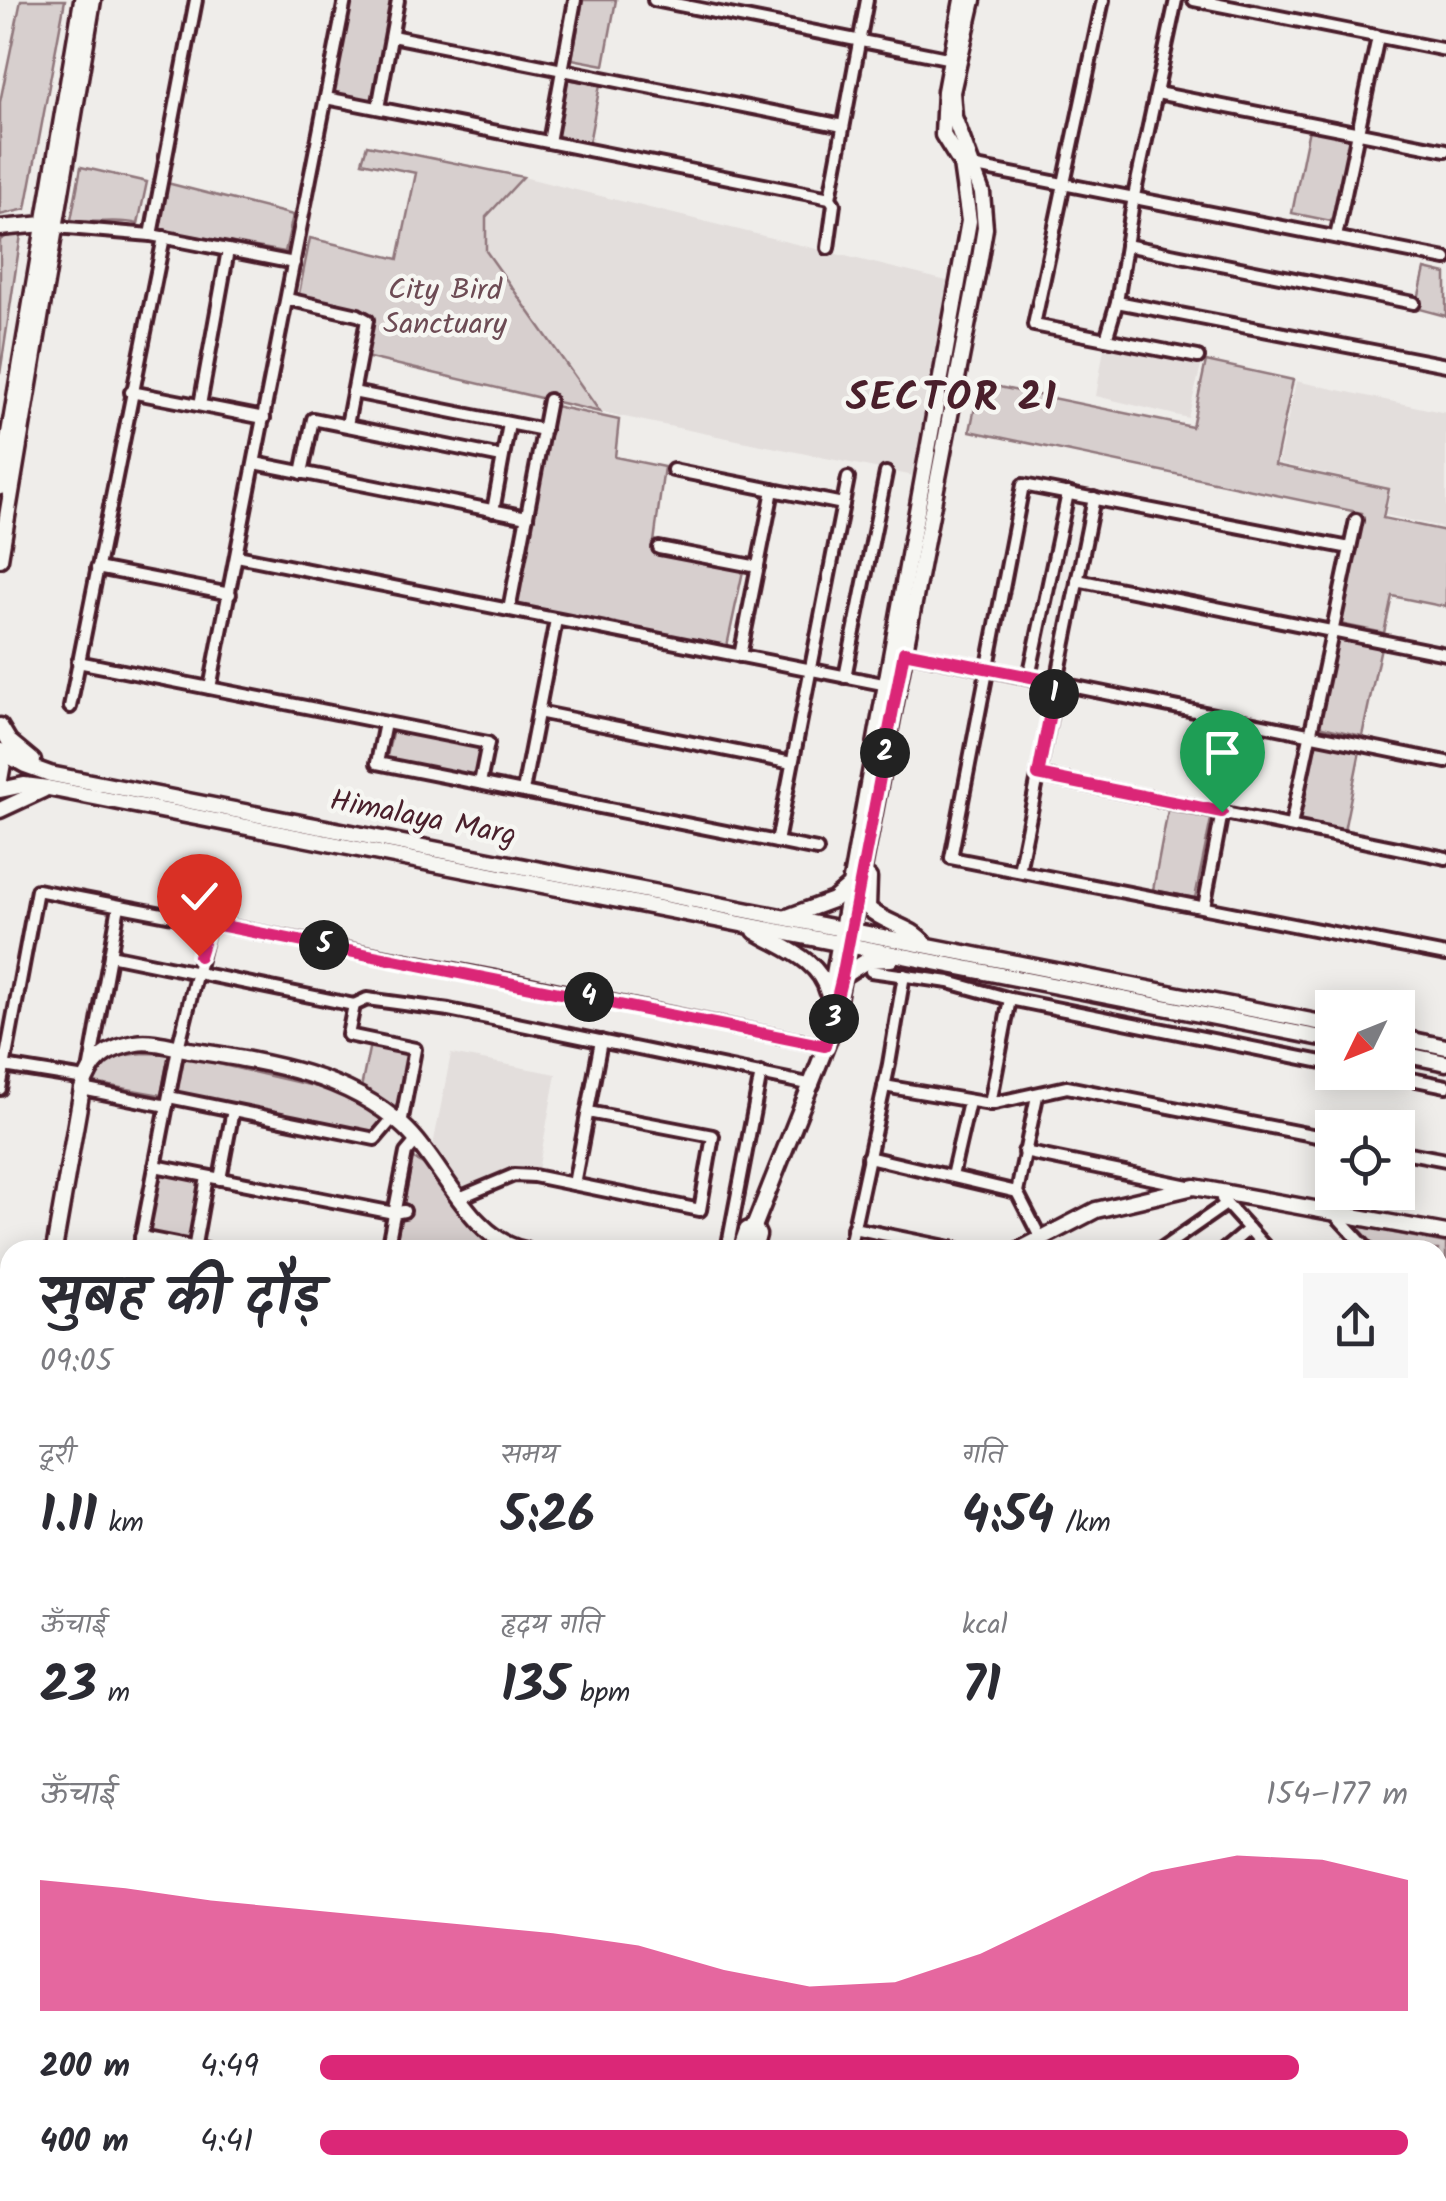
<!DOCTYPE html>
<html lang="hi">
<head>
<meta charset="utf-8">
<style>
  :root { --surface:#fff; --page:#f7f7f7; --text:#2b2b33; --muted:#7c7c81; --accent:#db2777 }
  body { margin:0; font-family:Kalam,"Playpen Sans Deva",sans-serif; background:var(--page); color:var(--text); height:100vh; display:flex; flex-direction:column; font-size:38px; white-space:nowrap }
  * { box-sizing:border-box; margin:0 }
  p { font-size:32px; color:var(--muted) }
  .icon { flex:none; width:55px; height:55px; fill:none; stroke:currentColor; stroke-width:2; stroke-linecap:round; stroke-linejoin:round }
  .map { position:relative; flex:1; overflow:hidden }
  .panel { position:absolute; left:0px; top:1240px; width:1448px; height:962px; display:flex; flex-direction:column; background:var(--surface); border-radius:30px 30px 0 0; box-shadow:0 5px 25px #0003 }
  .panel>* { flex:none }
  .needle { width:65px; rotate:227deg }
  .controls { position:absolute; left:1315px; top:990px; display:grid; gap:20px }
  .controls a { display:grid; place-items:center; width:100px; height:100px; border-radius:0px; background:var(--surface); box-shadow:0 5px 25px #0003; font-size:50px }
  .pin { position:absolute; display:grid; place-items:center; width:85px; height:85px; color:#fff; margin:-102px -42px; border-radius:50% 50% 50% 0; rotate:-45deg; box-shadow:0 0 10px #0007 }
  .pin .icon { rotate:45deg }
  .km { position:absolute; width:50px; height:50px; margin:-25px; border-radius:50%; background:#222; color:#fff; font-size:28px; line-height:50px; text-align:center }
  .round { display:grid; place-items:center; flex:none; width:105px; height:105px; border-radius:0px; background:var(--page) }
  .headline { display:flex; align-items:center; justify-content:space-between; height:170px; padding:0 40px }
  h1 { font-size:55px; font-weight:600; line-height:75px }
  .stats { display:grid; grid-template-columns:repeat(3,1fr); gap:15px; height:170px; padding:10px 40px }
  .stats div { display:grid; align-content:center }
  .stats b { font-size:50px; font-weight:600 }
  .stats small { font-size:28px; font-weight:400 }
  .stats p { font-size:28px }
  .chart { height:280px; padding:20px 40px }
  .chart p { display:flex; justify-content:space-between }
  .chart svg { width:100%; height:180px; margin-top:10px; fill:var(--accent); opacity:.7 }
  ul { padding:0 40px; list-style:none; font-size:32px }
  li { display:grid; grid-template-columns:160px 120px 1fr; align-items:center; height:75px }
  li i { height:25px; border-radius:12px; background:var(--accent) }
  .map>svg:first-child { display:block }
  .built { fill:#e3dedc }
  .green { fill:#d7cfce; stroke:#90777c; stroke-width:2.5 }
  .lines { fill:none; stroke-linecap:round; stroke-linejoin:round }
  .street-casing { stroke:#4a1f2b; stroke-width:18 }
  .secondary-casing { stroke:#4a1f2b; stroke-width:21 }
  .street { stroke:#f6f6f2; stroke-width:10 }
  .secondary { stroke:#f6f6f2; stroke-width:14 }
  .route-casing { stroke:#fff; stroke-width:20 }
  .route { stroke:#db2777; stroke-width:12 }
  .labels { text-anchor:middle; dominant-baseline:central; stroke-width:9; stroke-linejoin:round; paint-order:stroke }
  .park-label { font-size:30px; fill:#6d4b54; stroke:#f6f6f2 }
  .street-label { font-size:30px; fill:#4a1f2b; stroke:#f6f6f2 }
  .district-label { font-size:40px; font-weight:bold; letter-spacing:2.5px; fill:#4a1f2b; stroke:#f6f6f2 }
</style>
</head>
<body>
<div class="map">
<svg width="1446" height="2201" viewBox="0 0 1446 2201">
  <rect width="100%" height="100%" fill="#efedea"/>
  <filter id="ink" filterUnits="userSpaceOnUse"><feTurbulence type="fractalNoise" baseFrequency=".01" numOctaves="2"/><feDisplacementMap in="SourceGraphic" scale="20" xChannelSelector="R" yChannelSelector="G"/><feConvolveMatrix kernelMatrix="1 2 1 2 8 2 1 2 1" color-interpolation-filters="sRGB"/></filter>
  <g filter="url(#ink)">
    <g class="built">
      <path d="M523,177l428,105 -37,194 -314,-64 -114,-161v-34z"/>
      <path d="M1105,342l96,24 -13,52 -92,-22z"/>
      <path d="M1296,381l150,32v115l-60,-13 5,-27 -113,-25z"/>
      <path d="M451,1054l105,20 -18,97 -27,-1 -48,21 -31,-40z"/>
      <path d="M1244,2193v-1l109,1 -1,8h-110z"/>
    </g>
    <g class="green">
      <path d="M21,0h44l-39,209 -26,6v-113z"/>
      <path d="M349,0h44l-22,112 -42,-9z"/>
      <path d="M583,0h33l-12,65 -32,-6z"/>
      <path d="M568,79l32,6 -11,58 -32,-6z"/>
      <path d="M1309,129l44,9 -17,84 -44,-9z"/>
      <path d="M367,145l156,32 -37,40v34l114,161 -235,-55 8,-41 -75,-17 12,-61 88,21 18,-86 -54,-11z"/>
      <path d="M81,167l66,15 -9,42c-21,-6 -44,1 -67,-4z"/>
      <path d="M167,183l126,32 -8,37 -126,-22z"/>
      <path d="M22,228l-22,146v-134z"/>
      <path d="M1425,269l21,5v42l-30,-8z"/>
      <path d="M1206,361l87,19 -18,85 114,24 -6,29 63,13v76l-54,-11 -8,37 -44,-9 22,-111 -392,-82 10,-48 212,44z"/>
      <path d="M550,405l69,15 -4,37 49,10 -11,83 90,21 -16,75 -212,-38z"/>
      <path d="M1336,637l45,10 -19,89 -44,-10z"/>
      <path d="M393,728l88,18 -6,33 -89,-18z"/>
      <path d="M1314,742l46,9 -16,80 -46,-10z"/>
      <path d="M1168,810l43,9 -16,79 -42,-8z"/>
      <path d="M370,1044l39,8 -13,59 -35,-23z"/>
      <path d="M146,1053l23,1 -8,41 -67,-12c10,-25 26,-29 52,-30z"/>
      <path d="M184,1056l147,34 52,29 -13,14 -193,-41z"/>
      <path d="M410,1158c37,9 51,72 86,92h-82l-18,-4z"/>
      <path d="M158,1172l42,8 -11,60 -42,-7z"/>
      <path d="M1357,1226l89,17v79l-8,-9v-63h-59z"/>
    </g>
    <g class="lines">
      <defs>
        <g id="street">
          <path d="M654,0l303,60"/>
          <path d="M1103,0l-69,325 164,32"/>
          <path d="M1194,0l252,50"/>
          <path d="M392,36l451,90"/>
          <path d="M1157,93l289,57"/>
          <path d="M326,98l504,100"/>
          <path d="M378,108l20,-108"/>
          <path d="M549,142l26,-142"/>
          <path d="M971,166l475,93"/>
          <path d="M56,227l95,8 143,28"/>
          <path d="M151,235l45,-235"/>
          <path d="M1336,237l42,-200"/>
          <path d="M1126,245l288,58"/>
          <path d="M828,248l6,-44 -4,-6 37,-198"/>
          <path d="M287,299l71,16 9,5 -20,105"/>
          <path d="M1117,302l329,63"/>
          <path d="M1106,339l11,-37 17,-106 42,-196"/>
          <path d="M131,392l133,26"/>
          <path d="M353,392l191,38"/>
          <path d="M200,405l28,-155"/>
          <path d="M255,463l272,54"/>
          <path d="M673,470l170,34"/>
          <path d="M302,473l11,-54 189,38"/>
          <path d="M493,511l16,-87"/>
          <path d="M659,548l99,19"/>
          <path d="M1350,548l-327,-63 -72,373 495,97"/>
          <path d="M237,556l656,130"/>
          <path d="M97,568l133,26"/>
          <path d="M1077,580l369,74"/>
          <path d="M509,610l40,-210"/>
          <path d="M898,651l548,111"/>
          <path d="M740,656l33,-166"/>
          <path d="M78,662l410,81 -8,40"/>
          <path d="M845,677l41,-204"/>
          <path d="M1029,677l39,-184"/>
          <path d="M210,688l135,-688"/>
          <path d="M70,707l94,-470"/>
          <path d="M538,712l254,51"/>
          <path d="M385,723l-8,40 440,87"/>
          <path d="M1038,775l408,83"/>
          <path d="M523,791l33,-171"/>
          <path d="M1291,826l65,-306"/>
          <path d="M777,842l71,-364"/>
          <path d="M1019,871l75,-373"/>
          <path d="M1204,907l18,-95"/>
          <path d="M110,955l244,50 -6,30 67,14 -14,75"/>
          <path d="M871,971l78,11 61,17 322,65"/>
          <path d="M354,1005l13,-6 82,11 364,75"/>
          <path d="M4,1066l81,13"/>
          <path d="M90,1066l29,-160"/>
          <path d="M1377,1072l69,14"/>
          <path d="M884,1086l106,18 77,-17 265,52"/>
          <path d="M0,1089l37,-199 476,91 312,65"/>
          <path d="M82,1089l85,17"/>
          <path d="M1037,1096l-20,96 24,47"/>
          <path d="M169,1097l206,42 18,-21"/>
          <path d="M990,1104l20,-105"/>
          <path d="M1398,1151l48,9"/>
          <path d="M1024,1152l164,34"/>
          <path d="M868,1157l149,35"/>
          <path d="M155,1166l239,47 10,-2"/>
          <path d="M952,1176l17,-74"/>
          <path d="M220,1179l13,-69"/>
          <path d="M574,1184l27,-143"/>
          <path d="M1337,1192l-4,20 35,38"/>
          <path d="M459,1198l55,-23 20,1 166,34 13,-74 -125,-24"/>
          <path d="M1222,1199l46,51"/>
          <path d="M853,1228l108,22"/>
          <path d="M141,1237l66,13"/>
          <path d="M139,1250l39,-202 31,-125"/>
          <path d="M194,1250l13,-73"/>
          <path d="M387,1250l19,-97 11,-13"/>
          <path d="M727,1250l34,-177"/>
          <path d="M849,1250l40,-186 15,-89"/>
          <path d="M1160,1250l66,-46"/>
          <path d="M1224,1250l25,-21"/>
          <path d="M1438,1325l8,9"/>
          <path d="M0,1343l10,2"/>
          <path d="M1438,1404l8,10"/>
          <path d="M0,1446l10,2"/>
          <path d="M1438,1446l8,-7"/>
          <path d="M1438,1733l8,2"/>
          <path d="M0,1777l10,2"/>
          <path d="M0,1851l10,2"/>
          <path d="M0,1924l10,2"/>
          <path d="M1438,2021l8,-41"/>
          <path d="M0,2069l10,2"/>
          <path d="M0,2139l10,2"/>
          <path d="M281,2192l43,9"/>
          <path d="M637,2192l44,9"/>
          <path d="M1116,2192l41,9"/>
          <path d="M86,2201l2,-9"/>
          <path d="M165,2201l1,-9"/>
          <path d="M239,2201l2,-9"/>
          <path d="M462,2201l2,-9"/>
          <path d="M814,2201v-1"/>
          <path d="M1217,2201l2,-9"/>
        </g>
        <g id="secondary">
          <path d="M0,228l44,-4"/>
          <path d="M0,487l82,-487"/>
          <path d="M0,559l93,-559"/>
          <path d="M0,726l9,15 24,20"/>
          <path d="M0,751l25,14 25,9 1282,251"/>
          <path d="M0,751l3,12 -3,17"/>
          <path d="M0,790l24,-5 24,3 1284,252"/>
          <path d="M0,810l43,-20"/>
          <path d="M869,878l-1,30c18,17 43,17 58,37"/>
          <path d="M787,917l46,-17 14,-12"/>
          <path d="M755,931c27,17 64,27 73,62"/>
          <path d="M843,976l25,-16 23,-1"/>
          <path d="M831,991l138,-770 -8,-57 -18,-29 2,-44 17,-91"/>
          <path d="M1398,1037l48,10"/>
          <path d="M1398,1053l48,10"/>
          <path d="M754,1227l78,-196 147,-767 6,-36 -3,-35 -28,-76 -2,-25 21,-92"/>
          <path d="M54,1250l28,-161c10,-29 22,-40 54,-46 16,-3 37,4 53,7 76,12 156,23 214,76 39,35 67,114 122,124"/>
          <path d="M740,1250l7,-20 7,-3 4,8 -4,15"/>
          <path d="M1019,1250l77,-40 98,-23 252,46"/>
          <path d="M0,1386l10,2"/>
          <path d="M0,1399l10,2"/>
          <path d="M0,1568l10,-58"/>
          <path d="M1438,1644l8,-43"/>
          <path d="M1438,1665l8,2"/>
          <path d="M0,1698l10,8"/>
          <path d="M0,1989l10,2"/>
          <path d="M0,2005l10,2"/>
          <path d="M0,2018l10,2"/>
          <path d="M884,2192l43,9"/>
          <path d="M947,2192l42,9"/>
          <path d="M1012,2192l42,9"/>
          <path d="M731,2201l2,-9"/>
        </g>
      </defs>
      <use href="#street" class="street-casing"/>
      <use href="#secondary" class="secondary-casing"/>
      <use href="#street" class="street"/>
      <use href="#secondary" class="secondary"/>
    </g>
  </g>
  <g class="lines" filter="url(#ink)">
    <defs>
      <path id="route" d="M199,956l10,-33 616,123 17,-69 62,-325 152,30 -18,93 184,37"/>
    </defs>
    <use href="#route" class="route-casing"/>
    <use href="#route" class="route"/>
  </g>
  <g class="labels">
    <g class="park-label">
      <text x="445" y="291">City Bird<tspan x="445" dy="34">Sanctuary</tspan></text>
    </g>
    <g class="street-label">
      <text transform="translate(423 819) rotate(11)">Himalaya Marg</text>
    </g>
    <g class="district-label">
      <text x="952" y="399">SECTOR 21</text>
    </g>
  </g>
</svg>
<div class="controls">
<a><svg class="needle" viewBox="-14 -14 28 28"><path d="M0-13l5 13h-10z" fill="#e53935"/><path d="M0 13l5-13h-10z" fill="#7c7c81"/></svg></a>
<a><svg class="icon" aria-label="locate" viewBox="0 0 24 24"><circle cx="12" cy="12" r="6"/><path d="M12 2v4M12 18v4M2 12h4M18 12h4"/></svg></a>
</div>
<div class="pin" style="left:1222px;top:812px;background:#1e9e55"><svg class="icon" aria-label="arrive" viewBox="0 0 24 24"><path d="M6 21V4h12l-3 4 3 4H6"/></svg></div>
<div class="pin" style="left:199px;top:956px;background:#d93025"><svg class="icon" aria-label="check" viewBox="0 0 24 24"><path d="M5 12l5 5 9-10"/></svg></div>
<b class="km" style="left:1054px;top:694px">1</b>
<b class="km" style="left:885px;top:753px">2</b>
<b class="km" style="left:834px;top:1019px">3</b>
<b class="km" style="left:589px;top:997px">4</b>
<b class="km" style="left:324px;top:945px">5</b>
<section class="panel">
<div class="headline"><div><h1>सुबह की दौड़</h1><p>09:05</p></div><a class="round"><svg class="icon" aria-label="share" viewBox="0 0 24 24"><path d="M12 15V3M7 8l5-5 5 5M5 13v7h14v-7"/></svg></a></div>
<div class="stats">
<div><p>दूरी</p><b>1.11<small> km</small></b></div>
<div><p>समय</p><b>5:26</b></div>
<div><p>गति</p><b>4:54<small> /km</small></b></div>
</div>
<div class="stats">
<div><p>ऊँचाई</p><b>23<small> m</small></b></div>
<div><p>हृदय गति</p><b>135<small> bpm</small></b></div>
<div><p>kcal</p><b>71</b></div>
</div>
<div class="chart"><p><span>ऊँचाई</span>154–177 m</p>
<svg viewBox="0 0 160 44" preserveAspectRatio="none"><path d="M0 44V12L10 14L20 17L30 19L40 21L50 23L60 25L70 28L80 34L90 38L100 37L110 30L120 20L130 10L140 6L150 7L160 12V44z"/></svg>
</div>
<ul>
<li><b>200 m</b>4:49<i style="width:90%"></i></li>
<li><b>400 m</b>4:41<i style="width:100%"></i></li>
</ul>
</section>
</div>
</body>
</html>
